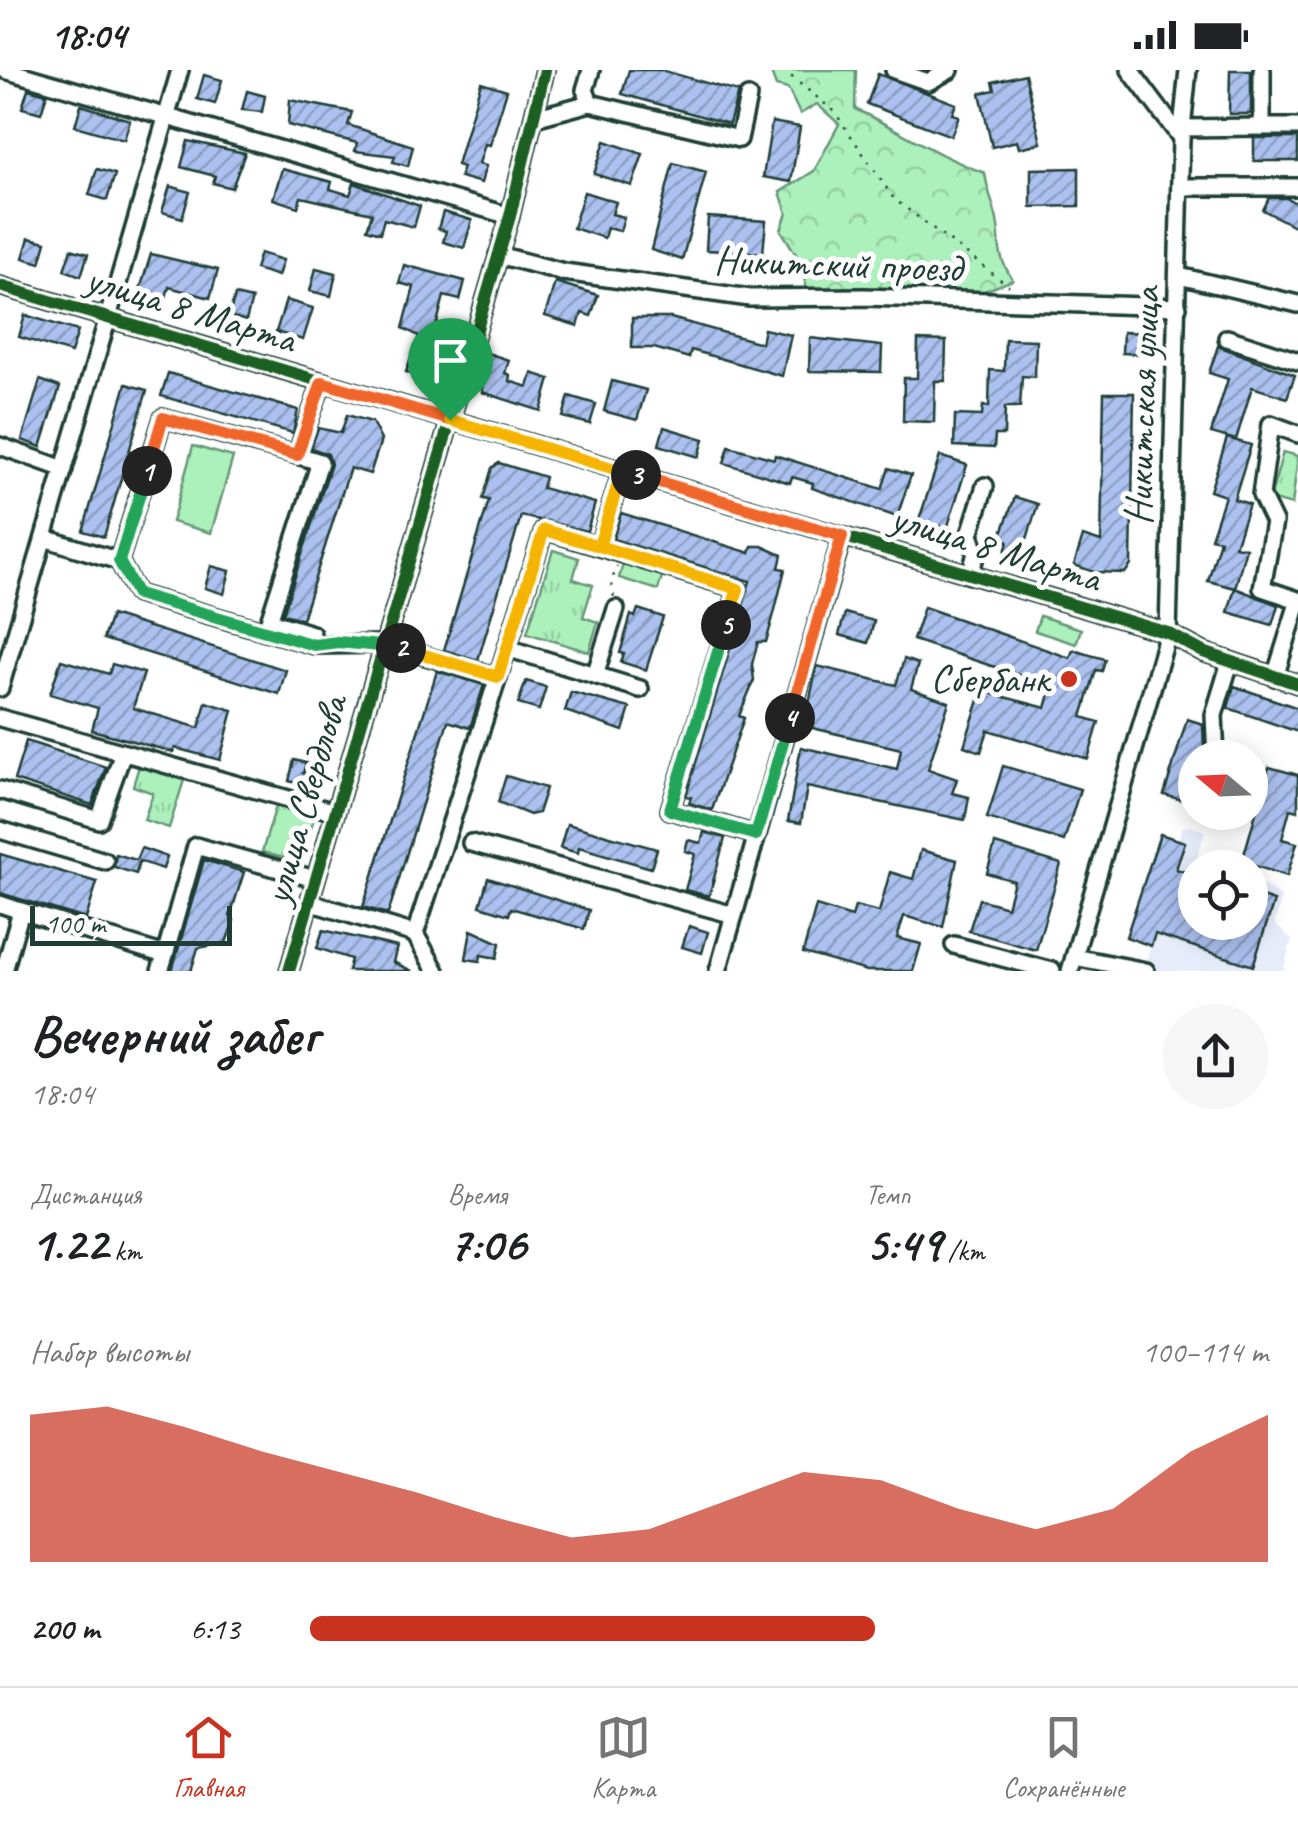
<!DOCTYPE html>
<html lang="ru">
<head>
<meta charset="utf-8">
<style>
  :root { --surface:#fff; --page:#f6f6f6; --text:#202124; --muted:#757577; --line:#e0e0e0; --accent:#c8321e }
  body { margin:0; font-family:Caveat,sans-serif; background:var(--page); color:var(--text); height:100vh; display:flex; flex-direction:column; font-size:38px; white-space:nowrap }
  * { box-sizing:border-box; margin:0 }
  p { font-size:32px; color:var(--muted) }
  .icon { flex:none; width:55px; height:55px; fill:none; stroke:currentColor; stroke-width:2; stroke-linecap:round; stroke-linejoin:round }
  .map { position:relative; height:901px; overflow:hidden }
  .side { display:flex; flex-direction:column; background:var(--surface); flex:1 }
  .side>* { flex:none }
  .needle { width:65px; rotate:289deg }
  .tools { position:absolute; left:1178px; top:670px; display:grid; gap:20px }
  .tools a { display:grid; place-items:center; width:90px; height:90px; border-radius:50%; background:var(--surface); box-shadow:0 5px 25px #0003; font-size:50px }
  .scale { position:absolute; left:30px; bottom:25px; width:202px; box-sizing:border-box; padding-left:10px; border:5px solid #1f3d34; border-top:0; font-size:28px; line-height:35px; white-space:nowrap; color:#1f3d34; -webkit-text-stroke:8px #fff; paint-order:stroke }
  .pin { position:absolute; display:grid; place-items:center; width:85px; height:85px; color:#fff; margin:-102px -42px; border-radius:50% 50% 50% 0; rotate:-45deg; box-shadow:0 0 10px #0007 }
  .pin .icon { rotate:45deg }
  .km { position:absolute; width:50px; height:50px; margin:-25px; border-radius:50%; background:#222; color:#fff; font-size:28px; line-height:50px; text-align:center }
  .round { display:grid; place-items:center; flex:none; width:105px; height:105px; border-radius:52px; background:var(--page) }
  .headline { display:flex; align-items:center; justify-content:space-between; height:170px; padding:0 30px }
  h1 { font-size:55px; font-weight:600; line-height:75px }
  .metrics { display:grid; grid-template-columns:repeat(3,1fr); gap:15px; height:170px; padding:10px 30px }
  .metrics div { display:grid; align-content:center }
  .metrics b { font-size:50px; font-weight:600 }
  .metrics small { font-size:28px; font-weight:400 }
  .metrics p { font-size:28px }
  .chart { height:280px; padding:20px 30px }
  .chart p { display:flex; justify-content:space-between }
  .chart svg { width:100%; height:180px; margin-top:10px; fill:var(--accent); opacity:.7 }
  ul { padding:0 30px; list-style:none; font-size:32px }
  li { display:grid; grid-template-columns:160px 120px 1fr; align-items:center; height:75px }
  li i { height:25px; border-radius:12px; background:var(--accent) }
  .status { display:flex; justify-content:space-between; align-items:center; height:70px; padding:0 50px; background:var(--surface); direction:ltr }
  .status svg { height:28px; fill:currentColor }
  .dock { display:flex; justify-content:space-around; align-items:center; height:140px; border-top:2px solid var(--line); background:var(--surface); font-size:28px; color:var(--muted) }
  .dock a { display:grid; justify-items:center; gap:5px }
  .dock .active { color:var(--accent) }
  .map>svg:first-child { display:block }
  .built { fill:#e6ecfa }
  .grass { fill:url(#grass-tufts); stroke:#669678; stroke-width:2.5 }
  .forest { fill:url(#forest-crowns); stroke:#669678; stroke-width:2.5 }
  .garden { fill:#acf0bb; stroke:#669678; stroke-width:2.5 }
  .building { fill:url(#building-hatch); stroke:#1f3d34; stroke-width:2.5 }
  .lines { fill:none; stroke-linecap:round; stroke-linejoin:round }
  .minor-casing { stroke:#1f3d34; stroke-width:22 }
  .path { stroke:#1f3d34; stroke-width:2.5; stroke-dasharray:2.5 8; stroke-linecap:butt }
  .minor { stroke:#fff; stroke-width:15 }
  .cycleway-casing { stroke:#fff; stroke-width:19 }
  .cycleway { stroke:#1b5e20; stroke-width:12 }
  .split-1-casing { stroke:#fff; stroke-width:20 }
  .split-2-casing { stroke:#fff; stroke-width:20 }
  .split-3-casing { stroke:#fff; stroke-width:20 }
  .split-4-casing { stroke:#fff; stroke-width:20 }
  .split-5-casing { stroke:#fff; stroke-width:20 }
  .split-6-casing { stroke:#fff; stroke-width:20 }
  .split-1 { stroke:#f0652b; stroke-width:12 }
  .split-2 { stroke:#22a559; stroke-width:12 }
  .split-3 { stroke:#f5b400; stroke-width:12 }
  .split-4 { stroke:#f0652b; stroke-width:12 }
  .split-5 { stroke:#22a559; stroke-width:12 }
  .split-6 { stroke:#f5b400; stroke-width:12 }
  .poi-dot { fill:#c8321e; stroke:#fff; stroke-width:4 }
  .labels { text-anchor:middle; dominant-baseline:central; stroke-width:10; stroke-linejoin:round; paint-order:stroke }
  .street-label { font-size:40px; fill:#1f3d34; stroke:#fff }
  .poi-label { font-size:40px; fill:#1f3d34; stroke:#fff; text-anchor:end }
</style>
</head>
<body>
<div class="status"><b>18:04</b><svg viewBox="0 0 49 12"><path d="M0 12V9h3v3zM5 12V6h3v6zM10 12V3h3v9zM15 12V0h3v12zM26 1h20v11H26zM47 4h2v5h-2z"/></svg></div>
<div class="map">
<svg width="1298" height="901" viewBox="0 0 1298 901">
  <defs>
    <pattern id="grass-tufts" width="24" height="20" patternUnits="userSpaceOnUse" patternTransform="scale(2.5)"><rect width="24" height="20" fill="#acf0bb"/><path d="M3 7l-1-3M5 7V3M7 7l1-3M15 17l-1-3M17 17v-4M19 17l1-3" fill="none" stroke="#94cfa1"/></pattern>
    <pattern id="forest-crowns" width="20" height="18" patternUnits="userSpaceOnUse" patternTransform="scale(2.5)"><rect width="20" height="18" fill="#acf0bb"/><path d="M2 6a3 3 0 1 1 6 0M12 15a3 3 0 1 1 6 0" fill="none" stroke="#94cfa1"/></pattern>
    <pattern id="building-hatch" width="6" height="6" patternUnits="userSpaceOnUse" patternTransform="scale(2.5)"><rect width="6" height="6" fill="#acc1f0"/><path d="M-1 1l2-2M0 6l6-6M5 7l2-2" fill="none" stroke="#8b9ec3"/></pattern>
  </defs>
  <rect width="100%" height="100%" fill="#fff"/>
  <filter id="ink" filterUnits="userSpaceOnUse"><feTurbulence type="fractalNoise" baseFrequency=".01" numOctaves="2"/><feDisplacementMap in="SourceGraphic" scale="20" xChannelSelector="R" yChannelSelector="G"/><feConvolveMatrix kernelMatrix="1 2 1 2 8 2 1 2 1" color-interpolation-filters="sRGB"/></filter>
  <g filter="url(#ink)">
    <path class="built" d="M1190,756l15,5 -8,26 33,10 -35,1v54h55v-45l31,20 -6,27 17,16 -9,31h-141l9,-25 -25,-9 34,-103 18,6 5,-13z"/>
    <g class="grass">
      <path d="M1283,382l15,4 -6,49 -22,-6z"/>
      <path d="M553,480l26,8 -6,21 20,6 -10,32 15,5 -9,30 -62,-19z"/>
      <path d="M625,487l39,13 -6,20 -39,-12z"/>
      <path d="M1040,546l41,13 -5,15 -41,-13z"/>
      <path d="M139,696l45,14 -15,48 -25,-8 9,-27 -20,-7z"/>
      <path d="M276,736l38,12 -14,45 -38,-11z"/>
    </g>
    <path class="forest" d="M770,0h86l-1,39c45,21 84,48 130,64 2,15 6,25 10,39 9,29 -3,37 18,68l-31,12 -23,3 -28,-5 -125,1 -3,-25 -22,-36 6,-17 -7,-21 34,-21 25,-47 -22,-20 -17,10 -12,-25 -12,-3z"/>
    <path class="garden" d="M193,376l40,11 -22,76 -39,-11z"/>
    <g class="building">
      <path d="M629,0h32l77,22 -9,32 -107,-30z"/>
      <path d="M1230,0h21v44h-22z"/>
      <path d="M878,4l78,30 -4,10 7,2 -8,20 -84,-32z"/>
      <path d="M1025,4l16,69 -22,5 -2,-7 -25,6 -12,-54 15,-3 -2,-8z"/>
      <path d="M204,5l18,5 -7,24 -18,-5z"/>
      <path d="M481,12l26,8 -17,55 -5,-1 -6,20 7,2 -5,17 -21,-6 3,-10 -6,-2z"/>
      <path d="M28,19l19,5 -6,19 -19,-5z"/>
      <path d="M247,21l18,5 -3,16 -20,-2z"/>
      <path d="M290,30l62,12 -4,13 65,21 -5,20 -15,-4 2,-6 -40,-5 2,-8 -69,-18z"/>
      <path d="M81,35l49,15 -6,20 -49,-14z"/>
      <path d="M772,52l28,5 -9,55 -28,-5z"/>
      <rect x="1254" y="68" width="44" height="23"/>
      <path d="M188,71l57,12 -13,35 -19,-5 2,-7 -34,-9z"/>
      <path d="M605,71l38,13 -11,32 -38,-12z"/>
      <path d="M673,93l33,9 -24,88 -31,-10z"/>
      <path d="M1079,98v38l-48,1v-38z"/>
      <path d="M97,99l18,5 -8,26 -18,-5z"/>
      <path d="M282,99l50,13 -2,7 20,6 4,-12 66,23 -6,21 -30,-8 -4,14 -13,-4 5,-16 -71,-16 -3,10 -25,-8z"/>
      <path d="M170,116l20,6 -8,26 -20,-6z"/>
      <path d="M584,122l32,10 -4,12 12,3 -4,14 -13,-3 -3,10 -31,-10z"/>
      <path d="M1269,128h17l12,6v24l-35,-18z"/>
      <path d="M443,142l29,8 -8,28 -21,-6 3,-11 -8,-2z"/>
      <path d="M708,147l58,4 -3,32 -57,-3z"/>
      <path d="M29,168l17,4 -6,21 -17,-5z"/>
      <path d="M71,179l17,5 -7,22 -17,-6z"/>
      <path d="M260,183l23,7 -5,16 -23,-7z"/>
      <path d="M151,184l67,16 -8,28 -41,-11 -4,14 -26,-8z"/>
      <path d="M404,195l61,16 -5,19 -16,-4 -7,27 5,2 -17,54 -19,-7 13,-36 -16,-8 11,-41 -15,-4z"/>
      <path d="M316,198l20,5 -5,23 -21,-5z"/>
      <path d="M555,212l43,13 -7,21 -9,-3 -4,13 -33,-10z"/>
      <path d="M235,225l17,4 -6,22 -17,-5z"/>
      <path d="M286,230l27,8 -10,32 -27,-8z"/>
      <path d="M25,245l53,16 -7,22 -52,-16z"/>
      <path d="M632,248h39l90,25 3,-14 27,6 -9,41 -91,-26 -2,8 -35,-10h-22z"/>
      <path d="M1123,262l25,1 -1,21 -25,-1z"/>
      <path d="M810,268l72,8 -1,26 -72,-1z"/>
      <path d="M1005,269l31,1 -1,37 -13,-1 -2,31h-15l-1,28h-9l-1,13 -40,-2 1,-31 27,1 1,-10 6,1 1,-37 14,1z"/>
      <path d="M918,270l28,1 -1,40h-10l-1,41 -31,-1 1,-43h13z"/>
      <path d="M1218,276l77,29 -8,23 -35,-11 -16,53 -25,-7 17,-54 -19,-6z"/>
      <path d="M484,282l25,8 -4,13 5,2 -1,6 19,6 4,-14 18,6 -9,32 -59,-19z"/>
      <path d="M168,303l130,37 -5,23 -132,-37z"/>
      <path d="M40,310l20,7 -19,60 -19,-7z"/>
      <path d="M612,311l34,9 -9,30 -33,-9z"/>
      <path d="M126,314l21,6 -43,147 -21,-6z"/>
      <path d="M1104,323h30l-3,172 -6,8 -31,-1 -20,-7 9,-29 18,6z"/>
      <path d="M569,326l27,8 -6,20 -27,-7z"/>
      <path d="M347,345l25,7 9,18 -11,34 -20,-6 -48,151 -19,-5 48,-150 -3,-10 -17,-6 7,-20 23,5z"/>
      <path d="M664,357l40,12 -5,18 -40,-12z"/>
      <path d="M1227,368l24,7 -17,54 15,5 -14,42 11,2 -11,40 -27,-7 12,-41 -9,-2 14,-42 -15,-5z"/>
      <path d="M729,376l45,13 1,-4 107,34 7,-21 22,7 -14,42 -85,-29 1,-5 -21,-6 -2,6 -66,-20z"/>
      <path d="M940,386l27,9 -20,64 -28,-9z"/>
      <path d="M499,393l46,14 -3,11 53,15 -8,28 -66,-15 -43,144 -34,-10 45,-150 -6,-1 9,-31z"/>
      <path d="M1015,427l23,7 -17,54 -16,-5 3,-12 -8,-3z"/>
      <path d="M621,443l129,40 2,-7h10l20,9 -3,13 6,1 -11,45 -8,28h-8l-6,22 2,16 -15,36 5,2 -32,92 -23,-7 2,-6 -5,-1 64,-215 -137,-42z"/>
      <path d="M211,496l19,5 -6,23 -19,-6z"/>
      <path d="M1235,518l43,17 -6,20 -44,-13z"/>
      <path d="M924,537l146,51 3,-8 32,9 -3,12 -6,-1 -14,47 17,5 -11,37 -100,-29 -7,22 -17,-6 18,-55 64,17 6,-22 -139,-46z"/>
      <path d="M638,539l25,8 -17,53 -25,-8 3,-8 -4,-1 11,-38 4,2z"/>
      <path d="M845,543l29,8 -6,22 -29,-8z"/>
      <path d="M111,545l175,55 -7,24 -176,-55z"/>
      <path d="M904,589l14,5 -7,25 38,13 -21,67 29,10 -5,14 17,4 -4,23 -158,-33 -6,36 -13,-2 13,-74 96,22 4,-20 -97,-23 13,-60 79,19z"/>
      <path d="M61,590l48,14 3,-10 32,9 -11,35 66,20 7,-26 27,8 -13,50 -45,-12 -2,4 -81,-22 6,-22 -48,-14z"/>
      <path d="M437,601l47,14 -14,43 -22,-7 -60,193 -25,-7z"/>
      <path d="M526,611l20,6 -7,23 -21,-6z"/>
      <path d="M1234,616l64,22v24l-70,-24z"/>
      <path d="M571,622l59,16 -7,23 -58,-20z"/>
      <path d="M1187,649l16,5 1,27 -1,7h-8l-6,44 -25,-7z"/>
      <path d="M26,671l80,26 -14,38 -78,-25z"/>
      <path d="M294,690l12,3 -3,10 12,3 -3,11 -23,-6z"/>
      <path d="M1003,696l77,23 -16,52 -77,-23z"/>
      <path d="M1269,697l29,8v36l-8,-2 -8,30 15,4 -10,33 -45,-14z"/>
      <path d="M506,706l40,12 -8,25 -8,2 -32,-13z"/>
      <path d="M567,754l90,25 -6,19 -72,-21 -1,6 -18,-5z"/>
      <path d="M704,762l21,6 -16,58 -24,-6 10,-36 -10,-3 3,-11 13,3z"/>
      <path d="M1160,764l25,8 -9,27 19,6v47h55v-29l24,8 -21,65 -98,-32 -4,12 -25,-9z"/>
      <path d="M995,774l66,20 -25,86 -67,-19 10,-32 28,8 7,-26 -27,-8z"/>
      <path d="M141,778l26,9 -4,12 -24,-8 -3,13 -22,-7 2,-13 20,6z"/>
      <path d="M921,780l36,10 -14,67 -39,-11 -7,22 24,6 -8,27h-46l-64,-18 13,-47 36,11 3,-11 24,6 11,-40 23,7z"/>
      <path d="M0,784l97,28 -11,37 -86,-26z"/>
      <path d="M204,790l40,12 -14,44 4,4 -8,23 -28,5 -7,23h-19z"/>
      <path d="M488,808l101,32 -5,19 -73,-21 -2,7 -29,-9z"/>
      <path d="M689,856l19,6 -6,21 -20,-6z"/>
      <path d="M323,860l74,17 -4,15 19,9h-64l3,-12 -34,-11z"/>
      <path d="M471,860l29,13 -3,15 -16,-3 -1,6 -14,-2z"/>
    </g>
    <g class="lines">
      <defs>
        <g id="minor">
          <path d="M5,0l505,146"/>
          <path d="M894,0l34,12 22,-12"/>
          <path d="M1130,0l51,68"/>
          <path d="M1262,0v57h36"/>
          <path d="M590,33l-5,-13 6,-20"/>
          <path d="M534,48l56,-15 149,36 9,-42"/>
          <path d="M1182,58l80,-1"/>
          <path d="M1181,117h117"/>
          <path d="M498,185l66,17 186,26 114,-1 314,10"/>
          <path d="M1179,206l119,28"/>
          <path d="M0,216l1168,347 35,19 95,32"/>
          <path d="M1227,268l71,23"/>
          <path d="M1298,364l-27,-10 -10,71 13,27 -12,66 36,12"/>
          <path d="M0,376l64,23"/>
          <path d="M297,385l23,7 -51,159 43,13"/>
          <path d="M44,468l75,23 18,33 177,51 70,-1 114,33 46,-147 194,59 -68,221 86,25"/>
          <path d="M599,476l23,-75"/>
          <path d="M119,491l44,-143 134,37 25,-73"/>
          <path d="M970,505l6,-22 -6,-19 15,-48"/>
          <path d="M507,578l133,41"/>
          <path d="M595,605l21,-66"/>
          <path d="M1275,607l23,-74"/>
          <path d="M0,618l180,-618"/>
          <path d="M0,648l335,94"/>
          <path d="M1216,688l-2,-43 16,-53"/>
          <path d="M0,720l99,30 24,-67"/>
          <path d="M0,760l105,31"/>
          <path d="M471,773l263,72"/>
          <path d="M309,832l106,32 21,37"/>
          <path d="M0,834l21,7 -17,60"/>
          <path d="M21,841l144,44 -5,16"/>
          <path d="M415,864l83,-257"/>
          <path d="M954,875l98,26"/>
          <path d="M165,885l31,-109 119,33"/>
          <path d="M1074,887l72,14"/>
          <path d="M289,901l221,-755 35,-146"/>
          <path d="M718,901l124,-434"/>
          <path d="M1070,901l98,-338 13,-495 7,-68"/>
        </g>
      </defs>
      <use href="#minor" class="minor-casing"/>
      <g class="path">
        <path d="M783,0l51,41 60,88 115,87"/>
        <path d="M614,527l-3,-14 6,-17"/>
      </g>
      <use href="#minor" class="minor"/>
      <defs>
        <g id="cycleway">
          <path d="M0,216l1168,347 35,19 95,32"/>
          <path d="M289,901l221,-755 35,-146"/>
        </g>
      </defs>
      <use href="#cycleway" class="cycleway-casing"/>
      <use href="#cycleway" class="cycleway"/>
    </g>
  </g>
  <g class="lines" filter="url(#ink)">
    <defs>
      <path id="split-1" d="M147,401l16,-53 134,37 25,-73 128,38"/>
      <path id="split-2" d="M147,401l-28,90 18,33 177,51 24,-3 63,6"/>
      <path id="split-3" d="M401,578l97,29 46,-147 55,16 23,-75 14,4"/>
      <path id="split-4" d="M636,405l206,61 -52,182"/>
      <path id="split-5" d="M726,555l-56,185 86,25 34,-117"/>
      <path id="split-6" d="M450,350l172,51 -23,75 139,43 -12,36"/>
    </defs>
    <use href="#split-1" class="split-1-casing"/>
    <use href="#split-2" class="split-2-casing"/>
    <use href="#split-3" class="split-3-casing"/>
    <use href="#split-4" class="split-4-casing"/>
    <use href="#split-5" class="split-5-casing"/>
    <use href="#split-6" class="split-6-casing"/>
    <use href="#split-1" class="split-1"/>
    <use href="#split-2" class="split-2"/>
    <use href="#split-3" class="split-3"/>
    <use href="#split-4" class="split-4"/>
    <use href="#split-5" class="split-5"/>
    <use href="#split-6" class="split-6"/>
  </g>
  <circle class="poi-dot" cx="1069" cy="609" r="10"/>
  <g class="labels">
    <g class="street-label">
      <text transform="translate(838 194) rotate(2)">Никитский проезд</text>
      <text transform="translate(191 239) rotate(17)">улица 8 Марта</text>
      <text transform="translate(1142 336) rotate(-88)">Никитская улица</text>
      <text transform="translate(996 478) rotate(17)">улица 8 Марта</text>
      <text transform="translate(305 730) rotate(-74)">улица Свердлова</text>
    </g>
    <g class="poi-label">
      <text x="1049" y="609">Сбербанк</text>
    </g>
  </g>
</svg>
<div class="tools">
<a><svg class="needle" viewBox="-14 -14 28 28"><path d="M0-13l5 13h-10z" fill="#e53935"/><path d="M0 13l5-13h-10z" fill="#757577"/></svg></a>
<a><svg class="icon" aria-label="locate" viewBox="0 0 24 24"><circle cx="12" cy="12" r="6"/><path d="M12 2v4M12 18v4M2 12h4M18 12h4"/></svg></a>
</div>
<div class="scale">100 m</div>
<div class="pin" style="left:450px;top:350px;background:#1e9e55"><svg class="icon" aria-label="arrive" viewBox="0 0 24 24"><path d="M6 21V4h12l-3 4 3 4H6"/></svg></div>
<b class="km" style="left:147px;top:401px">1</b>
<b class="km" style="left:401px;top:578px">2</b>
<b class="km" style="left:636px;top:405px">3</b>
<b class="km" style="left:790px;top:648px">4</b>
<b class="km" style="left:726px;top:555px">5</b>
</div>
<section class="side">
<div class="headline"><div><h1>Вечерний забег</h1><p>18:04</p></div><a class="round"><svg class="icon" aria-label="share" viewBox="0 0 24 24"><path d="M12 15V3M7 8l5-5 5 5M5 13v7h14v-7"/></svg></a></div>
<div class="metrics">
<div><p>Дистанция</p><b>1.22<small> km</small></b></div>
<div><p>Время</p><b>7:06</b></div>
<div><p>Темп</p><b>5:49<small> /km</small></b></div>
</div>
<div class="chart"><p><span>Набор высоты</span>100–114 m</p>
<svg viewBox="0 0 160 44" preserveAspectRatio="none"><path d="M0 44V8L10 6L20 11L30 17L40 22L50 27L60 33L70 38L80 36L90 29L100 22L110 24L120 31L130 36L140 31L150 17L160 8V44z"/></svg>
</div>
<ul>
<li><b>200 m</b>6:13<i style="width:59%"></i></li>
</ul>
</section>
<nav class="dock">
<a class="active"><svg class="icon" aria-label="home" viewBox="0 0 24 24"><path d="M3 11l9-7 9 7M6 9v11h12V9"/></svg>Главная</a>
<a><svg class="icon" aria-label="map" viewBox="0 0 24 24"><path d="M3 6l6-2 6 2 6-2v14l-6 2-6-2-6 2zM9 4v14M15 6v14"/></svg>Карта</a>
<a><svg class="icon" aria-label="saved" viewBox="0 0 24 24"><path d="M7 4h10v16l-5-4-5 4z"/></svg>Сохранённые</a>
</nav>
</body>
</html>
